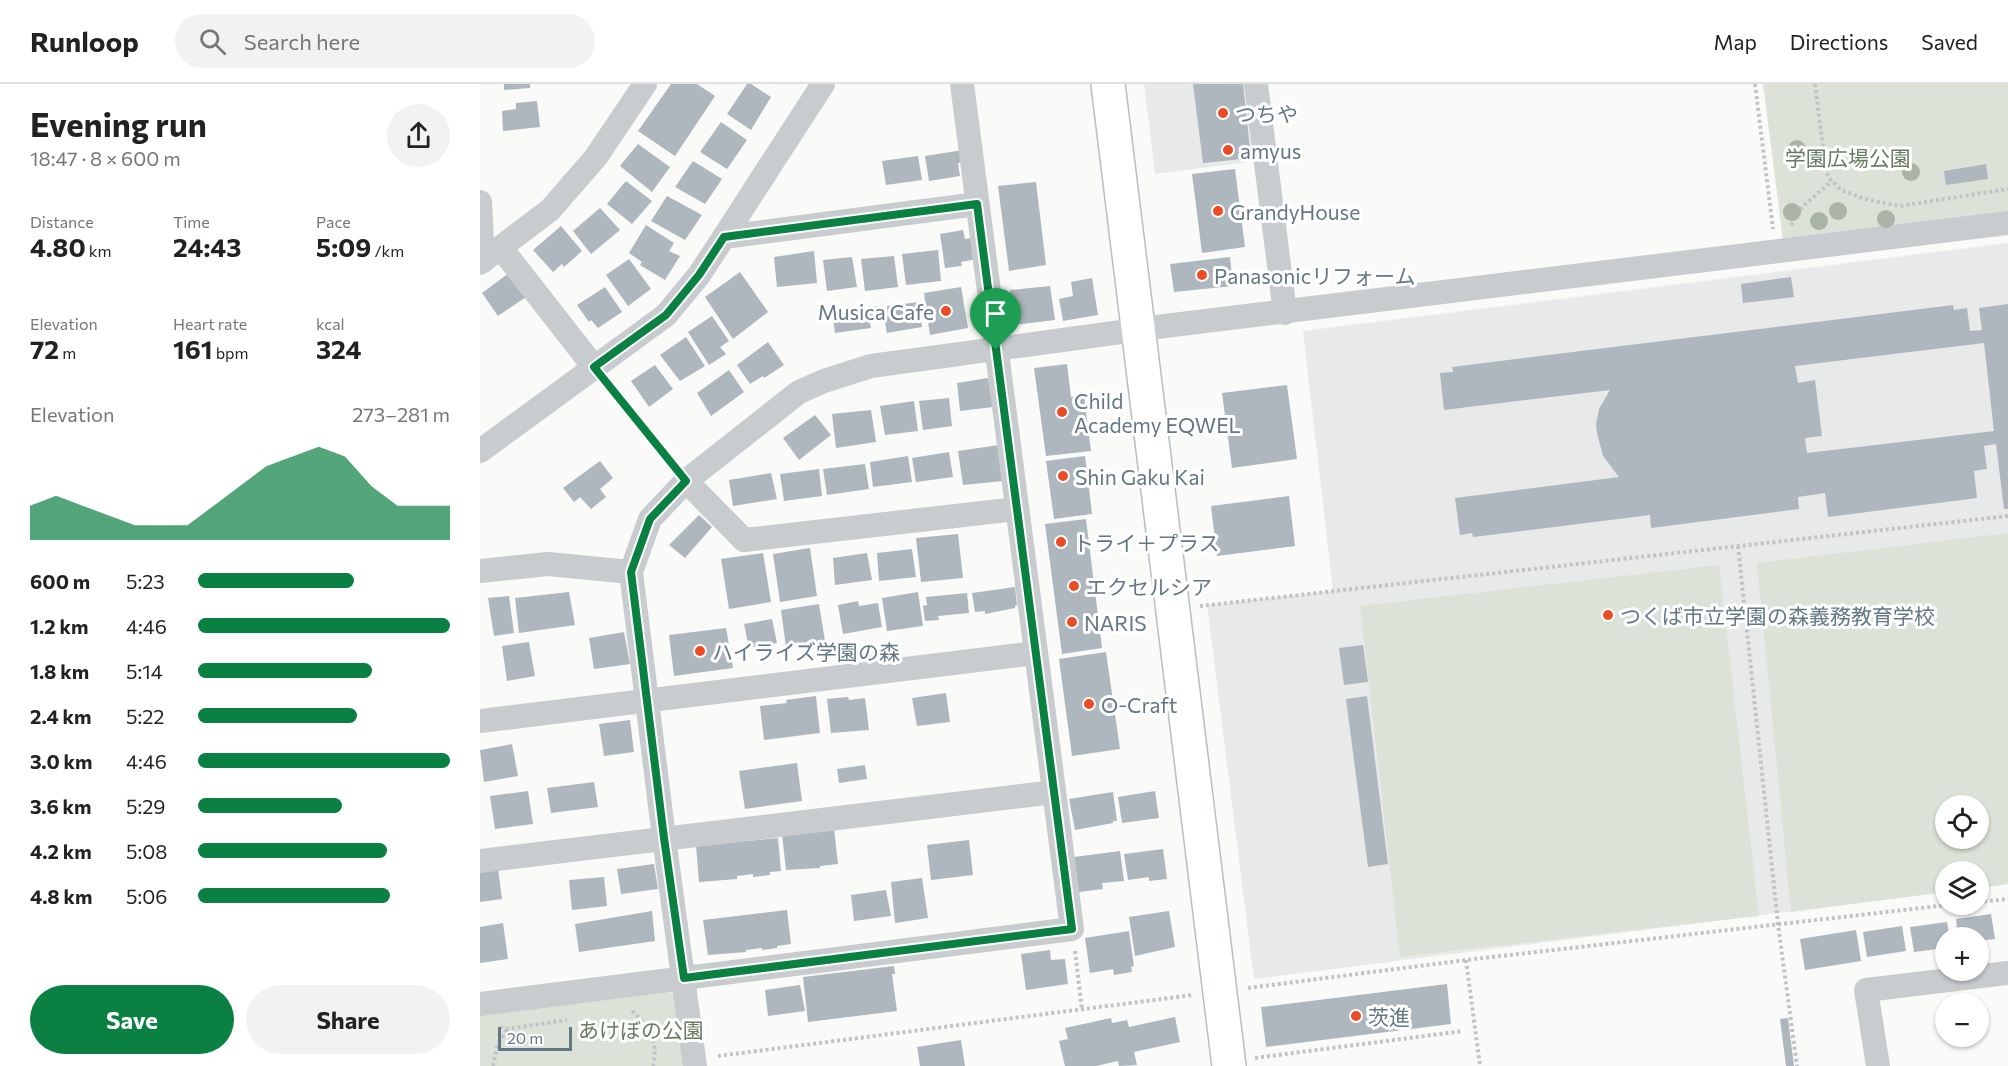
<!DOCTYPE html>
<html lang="en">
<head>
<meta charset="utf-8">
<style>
  :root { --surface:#fff; --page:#f2f2f2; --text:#222; --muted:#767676; --line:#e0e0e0; --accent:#0b8043 }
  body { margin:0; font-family:Commissioner,"Noto Sans JP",sans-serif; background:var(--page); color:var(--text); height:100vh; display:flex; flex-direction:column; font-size:22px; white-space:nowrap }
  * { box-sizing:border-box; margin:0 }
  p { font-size:20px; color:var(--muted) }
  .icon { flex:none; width:33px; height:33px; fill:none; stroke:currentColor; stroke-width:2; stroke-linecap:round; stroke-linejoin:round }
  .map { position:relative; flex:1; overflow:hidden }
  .sheet { display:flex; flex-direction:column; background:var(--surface); width:480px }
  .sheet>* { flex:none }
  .tools { position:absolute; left:1455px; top:711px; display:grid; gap:12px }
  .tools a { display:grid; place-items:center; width:54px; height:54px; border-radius:50%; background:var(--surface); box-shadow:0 2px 4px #0004; font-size:30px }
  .scale { position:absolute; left:18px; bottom:15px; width:74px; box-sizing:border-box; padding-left:6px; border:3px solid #637784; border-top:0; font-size:16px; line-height:21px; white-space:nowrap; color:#637784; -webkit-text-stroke:4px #fff; paint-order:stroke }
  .pin { position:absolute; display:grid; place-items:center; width:51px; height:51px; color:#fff; margin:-62px -26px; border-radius:50% 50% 50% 0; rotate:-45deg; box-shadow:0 0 6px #0007 }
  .pin .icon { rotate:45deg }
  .round { display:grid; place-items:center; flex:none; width:63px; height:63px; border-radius:32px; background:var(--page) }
  .summary { display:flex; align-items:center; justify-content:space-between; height:102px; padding:0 30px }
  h1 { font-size:33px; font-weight:700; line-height:45px }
  .figures { display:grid; grid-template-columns:repeat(3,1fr); gap:9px; height:102px; padding:6px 30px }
  .figures div { display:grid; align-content:center }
  .figures b { font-size:26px; font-weight:700 }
  .figures small { font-size:16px; font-weight:400 }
  .figures p { font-size:16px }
  .chart { height:168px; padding:12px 30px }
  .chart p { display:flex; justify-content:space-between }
  .chart svg { width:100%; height:108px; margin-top:6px; fill:var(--accent); opacity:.7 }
  .action { display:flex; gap:12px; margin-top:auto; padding:12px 30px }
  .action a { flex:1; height:69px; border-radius:36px; background:var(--accent); color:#fff; font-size:24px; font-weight:700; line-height:69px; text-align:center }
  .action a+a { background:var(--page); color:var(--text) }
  ul { padding:0 30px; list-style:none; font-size:20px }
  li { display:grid; grid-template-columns:96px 72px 1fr; align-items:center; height:45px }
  li i { height:15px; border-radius:8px; background:var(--accent) }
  header { display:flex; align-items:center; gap:36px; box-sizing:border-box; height:84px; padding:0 30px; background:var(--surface); border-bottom:2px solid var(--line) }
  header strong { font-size:28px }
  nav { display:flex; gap:33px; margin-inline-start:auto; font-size:21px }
  .search { width:420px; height:54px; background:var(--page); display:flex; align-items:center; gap:15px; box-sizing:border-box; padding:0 21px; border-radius:33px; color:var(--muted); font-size:22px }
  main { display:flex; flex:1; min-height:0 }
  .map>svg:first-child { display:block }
  .built { fill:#e8e9e9; fill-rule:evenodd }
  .green { fill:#dce2d8; fill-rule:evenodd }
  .building { fill:#aeb7bd; fill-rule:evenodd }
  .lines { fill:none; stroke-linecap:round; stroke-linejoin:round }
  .secondary-casing { stroke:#b7bec2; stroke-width:36 }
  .path { stroke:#c1c4c6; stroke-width:4; stroke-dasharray:3 3; stroke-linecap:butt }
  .street { stroke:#c8cccf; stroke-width:24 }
  .secondary { stroke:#fff; stroke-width:33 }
  .tree { fill:#aab4a6 }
  .route-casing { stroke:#fff; stroke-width:12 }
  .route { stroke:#0b8043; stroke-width:8 }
  .poi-dot { fill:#ec4c25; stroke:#fff; stroke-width:2 }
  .labels { text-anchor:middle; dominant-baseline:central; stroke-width:6; stroke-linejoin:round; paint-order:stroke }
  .poi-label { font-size:21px; fill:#637784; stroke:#fff; text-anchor:start }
  .park-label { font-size:21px; fill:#687b63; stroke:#fff }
</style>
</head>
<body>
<header>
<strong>Runloop</strong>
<div class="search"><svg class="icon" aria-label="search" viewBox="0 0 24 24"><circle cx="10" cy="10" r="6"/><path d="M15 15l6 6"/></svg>Search here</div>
<nav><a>Map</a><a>Directions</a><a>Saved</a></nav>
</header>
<main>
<section class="sheet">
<div class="summary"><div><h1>Evening run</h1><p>18:47 · 8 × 600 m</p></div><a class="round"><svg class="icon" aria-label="share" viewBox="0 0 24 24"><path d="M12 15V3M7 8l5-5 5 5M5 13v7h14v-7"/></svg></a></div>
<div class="figures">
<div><p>Distance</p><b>4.80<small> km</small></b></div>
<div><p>Time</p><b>24:43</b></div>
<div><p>Pace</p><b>5:09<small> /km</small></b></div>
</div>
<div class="figures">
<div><p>Elevation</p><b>72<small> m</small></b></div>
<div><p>Heart rate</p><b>161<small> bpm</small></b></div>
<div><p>kcal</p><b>324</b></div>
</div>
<div class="chart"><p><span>Elevation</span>273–281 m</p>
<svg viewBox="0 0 160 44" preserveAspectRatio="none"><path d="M0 44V30L10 26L20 30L30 34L40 38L50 38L60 38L70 30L80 22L90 14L100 10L110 6L120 10L130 22L140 30L150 30L160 30V44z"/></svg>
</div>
<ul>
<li><b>600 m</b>5:23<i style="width:62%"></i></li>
<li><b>1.2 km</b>4:46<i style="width:100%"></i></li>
<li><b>1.8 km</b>5:14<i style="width:69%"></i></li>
<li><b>2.4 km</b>5:22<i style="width:63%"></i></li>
<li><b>3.0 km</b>4:46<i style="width:100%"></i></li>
<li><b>3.6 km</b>5:29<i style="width:57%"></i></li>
<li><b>4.2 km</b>5:08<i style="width:75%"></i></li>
<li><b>4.8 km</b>5:06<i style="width:76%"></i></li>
</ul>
<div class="action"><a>Save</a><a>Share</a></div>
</section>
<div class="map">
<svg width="1528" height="982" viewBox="0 0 1528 982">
  <rect width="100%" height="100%" fill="#fafaf8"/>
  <g class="built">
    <path d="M664,0h102l10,77 -101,13z"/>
    <path d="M1528,159v641l-29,4 -1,-16h-32l-1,20 -691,87 -47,-374 126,-14 -30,-260zM1466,722h32v32h-32z"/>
  </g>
  <g class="green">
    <path d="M1283,0h245v127l-225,29z"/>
    <path d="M1528,449v351l-29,4 -1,-16h-32l-1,20 -154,20 -34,-349zM1466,722h32v32h-32z"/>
    <path d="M1239,481l40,351 -359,41 -40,-351z"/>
    <path d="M186,905l9,6 9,71h-204v-53z"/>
  </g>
  <g class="building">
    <path d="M24,0h26v4l-26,2z"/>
    <path d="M191,0h26l18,12 -40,60 -37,-25z"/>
    <path d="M267,0h4l20,13 -20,33 -24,-16z"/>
    <path d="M713,0h50l8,74 -48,5z"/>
    <path d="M57,17l3,26 -37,4 -1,-20 14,-2v-6z"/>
    <path d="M241,38l26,18 -20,29 -27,-17z"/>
    <path d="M158,60l32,23 -18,25 -32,-26z"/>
    <path d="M483,66l2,12 -7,1 2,13 -31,5 -4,-25z"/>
    <path d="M438,72l4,24 -36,5 -4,-24z"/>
    <path d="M213,77l29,18 -17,25 -30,-17z"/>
    <path d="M1506,80l2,15 -42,6 -2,-14z"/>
    <path d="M755,85l10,78 -43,6 -10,-79z"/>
    <path d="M146,97l26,20 -20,23 -25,-20z"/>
    <path d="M556,98l10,83 -37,6 -11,-85z"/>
    <path d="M187,112l35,19 -17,25 -34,-19z"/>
    <path d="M120,124l20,22 -29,24 -18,-23z"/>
    <path d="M166,141l28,18 -5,8 11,5 -15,24 -25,-15 2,-3 -13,-9z"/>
    <path d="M81,142l21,25 -18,16 -2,-3 -9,8 -20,-22z"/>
    <path d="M483,146l2,9 7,-1 4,21 -15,3 1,4 -17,2 -5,-34z"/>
    <path d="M458,166l3,31 -35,4 -4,-31z"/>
    <path d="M334,167l3,32 -40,4 -3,-30z"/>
    <path d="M414,172l4,31 -33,4 -4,-32z"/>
    <path d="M372,173l5,30 -30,4 -4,-31z"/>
    <path d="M750,173l3,29 -59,6 -4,-28z"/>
    <path d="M149,175l22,30 -23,17 -22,-31z"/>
    <path d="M260,188l28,40 -35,27 -28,-42z"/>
    <path d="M29,189l17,24 -28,19 -16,-23z"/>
    <path d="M1311,193l3,20 -51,6 -2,-19z"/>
    <path d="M612,194l6,37 -35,6 -4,-22 14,-3 -2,-14z"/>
    <path d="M570,202l5,34 -41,5 -4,-35z"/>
    <path d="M125,203l17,25 -24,16 -7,-8 -2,2 -12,-17z"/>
    <path d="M481,203l7,41 -38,7 -6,-42z"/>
    <path d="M439,218l3,25 -35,6 -3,-16 4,-1 -1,-10z"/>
    <path d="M1528,220v205h-4l-8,-65 -12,2 3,23 -13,2 3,27 -149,19 -3,-24 -27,4 1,12 -148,19 -1,-13 -177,22 -1,-4 -12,2 -5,-37 164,-21 -16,-21 -6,-23 -1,-9 3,-15 11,-19 -166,20 -4,-37 13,-1 -1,-5 501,-62 1,5 13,-2 3,23 12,-1 -3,-22zM1504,259l10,88 -187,22 -2,-15 17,-2 -7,-56 -17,3 -3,-17z"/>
    <path d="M399,222l1,12 -11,2 2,8 -36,5 -3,-21z"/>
    <path d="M232,232l17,25 -9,6 6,7 -17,11 -21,-33z"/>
    <path d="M206,253l19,29 -25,15 -20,-26z"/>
    <path d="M288,258l16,23 -20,13 -1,-2 -13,8 -13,-19z"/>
    <path d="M587,280l4,33 13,-2 7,56 -45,5 -12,-88z"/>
    <path d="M175,281l18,24 -24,18 -18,-26z"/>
    <path d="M249,286l15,22 -33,24 -14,-23z"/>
    <path d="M508,294l5,29 -33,4 -3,-28z"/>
    <path d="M807,301l10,74 -65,9 -10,-75z"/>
    <path d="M469,314l3,28 -29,4 -4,-29z"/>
    <path d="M434,317l4,30 -33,4 -5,-29z"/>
    <path d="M391,326l5,32 -40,6 -4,-34z"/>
    <path d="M335,331l16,20 -32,25 -16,-22z"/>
    <path d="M519,361l4,36 -40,4 -5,-34z"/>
    <path d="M469,368l4,25 -37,5 -4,-24z"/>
    <path d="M428,372l4,26 -39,5 -3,-25z"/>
    <path d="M605,372l7,58 -38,5 -8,-58z"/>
    <path d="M120,377l13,17 -13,11 6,8 -15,12 -11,-12 -6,5 -11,-14z"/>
    <path d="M385,380l4,25 -42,6 -4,-26z"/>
    <path d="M339,385l3,27 -38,5 -4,-27z"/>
    <path d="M291,389l6,26 -44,7 -4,-26z"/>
    <path d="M809,412l6,50 -78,10 -6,-50z"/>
    <path d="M219,431l13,12 -27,31 -16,-13z"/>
    <path d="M606,435l16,129 -40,6 -17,-130z"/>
    <path d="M478,450l5,44 -42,4 -5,-44z"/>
    <path d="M330,464l7,48 -37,6 -7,-48z"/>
    <path d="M432,465l4,28 -37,4 -2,-28z"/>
    <path d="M283,469l8,49 -42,7 -8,-50z"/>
    <path d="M387,469l5,27 -37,5 -2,-27z"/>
    <path d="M535,503l2,18 -2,1v2l-30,6v-3l-10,1 -3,-19z"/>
    <path d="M89,508l6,33 -56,8 -4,-35z"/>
    <path d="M438,508l5,34 -36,5 -5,-33z"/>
    <path d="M487,509l2,20 -31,3 1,4 -14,1 -2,-15 4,-1 -1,-8z"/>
    <path d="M29,512l5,37 -20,3 -6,-38z"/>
    <path d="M378,517l1,5 19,-3 4,24 -39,7 -5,-29z"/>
    <path d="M339,520l6,37 -39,6 -5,-37z"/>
    <path d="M292,535l5,24 -28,5 -5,-24z"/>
    <path d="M246,544l7,40 -59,8 -5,-41z"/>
    <path d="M144,548l6,32 -36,5 -5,-31z"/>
    <path d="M49,558l6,34 -28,5 -5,-35z"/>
    <path d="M883,561l5,37 -24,3 -5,-37z"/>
    <path d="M626,568l14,97 -48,7 -13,-97z"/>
    <path d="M466,609l4,29 -33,4 -5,-28z"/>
    <path d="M336,612l4,37 -56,7 -4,-34 27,-3 -1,-3z"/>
    <path d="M887,612l21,168 -20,3 -22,-168z"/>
    <path d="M368,613l1,3 16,-2 4,32 -38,3 -4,-34z"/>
    <path d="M150,636l4,32 -30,4 -5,-32z"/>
    <path d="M32,660l6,32 -34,6 -4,-32z"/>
    <path d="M317,679l5,38 -57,8 -6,-38z"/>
    <path d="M385,681l2,14 -28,4 -2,-14z"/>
    <path d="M114,698l4,25 -47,6 -4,-25z"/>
    <path d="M48,707l5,33 -38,5 -5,-33z"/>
    <path d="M675,707l4,27 -37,5 -4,-26z"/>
    <path d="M633,708l4,29h-4v2l-38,7 -6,-31z"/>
    <path d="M354,745l4,35 -18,2v2l-34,2 -4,-36z"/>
    <path d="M298,754l3,33 -11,1v3l-17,2v-3l-16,2v3l-38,3 -3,-36z"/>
    <path d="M489,756l4,35 -42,5 -4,-35z"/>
    <path d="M683,765l4,30 -18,2v-4l-21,3 -4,-26z"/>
    <path d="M640,767l4,30 -22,2 1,6 -24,3 -5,-35z"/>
    <path d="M174,780l4,25 -37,5 -4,-25z"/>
    <path d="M18,784l4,31 -22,3v-32z"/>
    <path d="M124,793l3,29 -35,4 -3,-30z"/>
    <path d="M442,794l6,40 -33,5 -4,-41z"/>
    <path d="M406,806l5,26 -37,5 -3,-26z"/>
    <path d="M307,826l4,34 -14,2v2l-15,2v-2l-16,2v2l-38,3 -5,-35z"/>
    <path d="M172,827l3,30 -76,11 -4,-28z"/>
    <path d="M689,827l6,36 -40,9 -6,-39z"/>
    <path d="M1511,830l4,25 -17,2v-3h-20l-2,-19z"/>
    <path d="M1467,838l3,16h-4v10l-32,4 -4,-25z"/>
    <path d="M23,839l5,36 -28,4v-36z"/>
    <path d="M1422,842l4,25 -39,6 -4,-25z"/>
    <path d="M1376,846l5,31 -56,9 -5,-31z"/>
    <path d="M649,847l5,35 -3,1 1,5 -18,3 -1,-6 -23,4 -5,-35z"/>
    <path d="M570,866l1,10 14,-1 3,25 -42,6 -5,-36z"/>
    <path d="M414,882l1,8h-3l5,37 -89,11 -5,-45z"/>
    <path d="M967,900l4,40 -185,23 -5,-40z"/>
    <path d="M320,901l5,26 -37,5 -3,-26z"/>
    <path d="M695,933l5,25 -46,10 3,13 -18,1 -1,-5 -22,5h-31l-6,-25 9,-2 -3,-11 46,-10 1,5 15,-3 2,7z"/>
    <path d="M1308,934l6,48h-8l-6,-47z"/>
    <path d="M481,956l4,26h-45l-3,-19z"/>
  </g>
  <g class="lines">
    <defs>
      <path id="secondary" d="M628,0l121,982"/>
    </defs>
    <use href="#secondary" class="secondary-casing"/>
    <g class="path">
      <path d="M1275,0l18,145"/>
      <path d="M1335,0l11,87 3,7 12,12 27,10 32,6 108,-17"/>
      <path d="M1311,141l11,-18 30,-26"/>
      <path d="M130,303l61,76"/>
      <path d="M1258,462l40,378 19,142"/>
      <path d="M720,522l808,-90"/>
      <path d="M1498,818l30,-3"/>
      <path d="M595,867l7,59"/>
      <path d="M986,876l14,106"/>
      <path d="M768,904l218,-28 490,-56"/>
      <path d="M152,927c17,15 27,32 21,55"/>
      <path d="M20,943l7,2 60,-9"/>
      <path d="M238,972l475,-61"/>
      <path d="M775,974l208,-27"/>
      <path d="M13,982l4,-19 10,-18"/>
    </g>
    <g class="street">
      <path d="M776,0l29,229"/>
      <path d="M0,118l3,59"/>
      <path d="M244,153l99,-153"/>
      <path d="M21,164l93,119"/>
      <path d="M0,179l70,-53 46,-53 49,-73"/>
      <path d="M0,367l186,-136 33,-40 25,-38 253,-33"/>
      <path d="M206,397l58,59 273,-31"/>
      <path d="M0,487l68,-7 83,8"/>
      <path d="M0,637l556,-68"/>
      <path d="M0,777l574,-69"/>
      <path d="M0,920l592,-75 -110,-845"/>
      <path d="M215,982l-31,-228 -33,-266 19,-53 36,-38 113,-89 25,-11 47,-15 294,-40 843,-103"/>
      <path d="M1398,982l-12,-76 142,-17"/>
    </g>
    <use href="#secondary" class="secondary"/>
  </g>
  <g class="tree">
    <circle cx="1317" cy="65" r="9"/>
    <circle cx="1431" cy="88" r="9"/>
    <circle cx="1358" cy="127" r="9"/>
    <circle cx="1312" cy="128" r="9"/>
    <circle cx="1406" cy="135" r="9"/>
    <circle cx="1339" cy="137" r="9"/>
  </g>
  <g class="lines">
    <defs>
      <path id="route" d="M497,120l95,725 -388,49 -20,-140 -33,-266 19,-53 36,-38 -92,-114 72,-52 33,-40 25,-38z"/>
    </defs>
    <use href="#route" class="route-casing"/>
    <use href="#route" class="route"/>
  </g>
  <g class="poi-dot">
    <circle cx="743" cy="29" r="6"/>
    <circle cx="748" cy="66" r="6"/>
    <circle cx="738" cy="127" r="6"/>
    <circle cx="722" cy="191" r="6"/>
    <circle cx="466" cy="227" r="6"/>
    <circle cx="582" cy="328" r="6"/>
    <circle cx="583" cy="392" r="6"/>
    <circle cx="581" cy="458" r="6"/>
    <circle cx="594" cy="502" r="6"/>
    <circle cx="1128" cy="531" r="6"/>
    <circle cx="592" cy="538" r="6"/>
    <circle cx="220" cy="567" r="6"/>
    <circle cx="609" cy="620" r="6"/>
    <circle cx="876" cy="932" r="6"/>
  </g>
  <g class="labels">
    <g class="poi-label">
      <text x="755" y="29">つちや</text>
      <text x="760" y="66">amyus</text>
      <text x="750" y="127">GrandyHouse</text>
      <text x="734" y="191">Panasonicリフォーム</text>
      <text x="454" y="227" text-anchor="end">Musica Cafe</text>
      <text x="594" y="316">Child<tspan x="594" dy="24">Academy EQWEL</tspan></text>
      <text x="595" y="392">Shin Gaku Kai</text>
      <text x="593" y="458">トライ＋プラス</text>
      <text x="606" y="502">エクセルシア</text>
      <text x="1140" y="531">つくば市立学園の森義務教育学校</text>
      <text x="604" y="538">NARIS</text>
      <text x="232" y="567">ハイライズ学園の森</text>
      <text x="621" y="620">O-Craft</text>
      <text x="888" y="932">茨進</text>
    </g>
    <g class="park-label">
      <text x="1368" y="73">学園広場公園</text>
      <text x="161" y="945">あけぼの公園</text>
    </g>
  </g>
</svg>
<div class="tools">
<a><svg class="icon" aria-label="locate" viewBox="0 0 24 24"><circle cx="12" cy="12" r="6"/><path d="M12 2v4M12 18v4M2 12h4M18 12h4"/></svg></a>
<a><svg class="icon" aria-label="layers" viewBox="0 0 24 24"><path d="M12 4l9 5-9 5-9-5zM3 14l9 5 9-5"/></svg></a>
<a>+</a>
<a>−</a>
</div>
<div class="scale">20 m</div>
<div class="pin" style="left:516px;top:266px;background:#1e9e55"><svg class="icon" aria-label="arrive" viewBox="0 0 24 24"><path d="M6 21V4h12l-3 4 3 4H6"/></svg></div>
</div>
</main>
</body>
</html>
